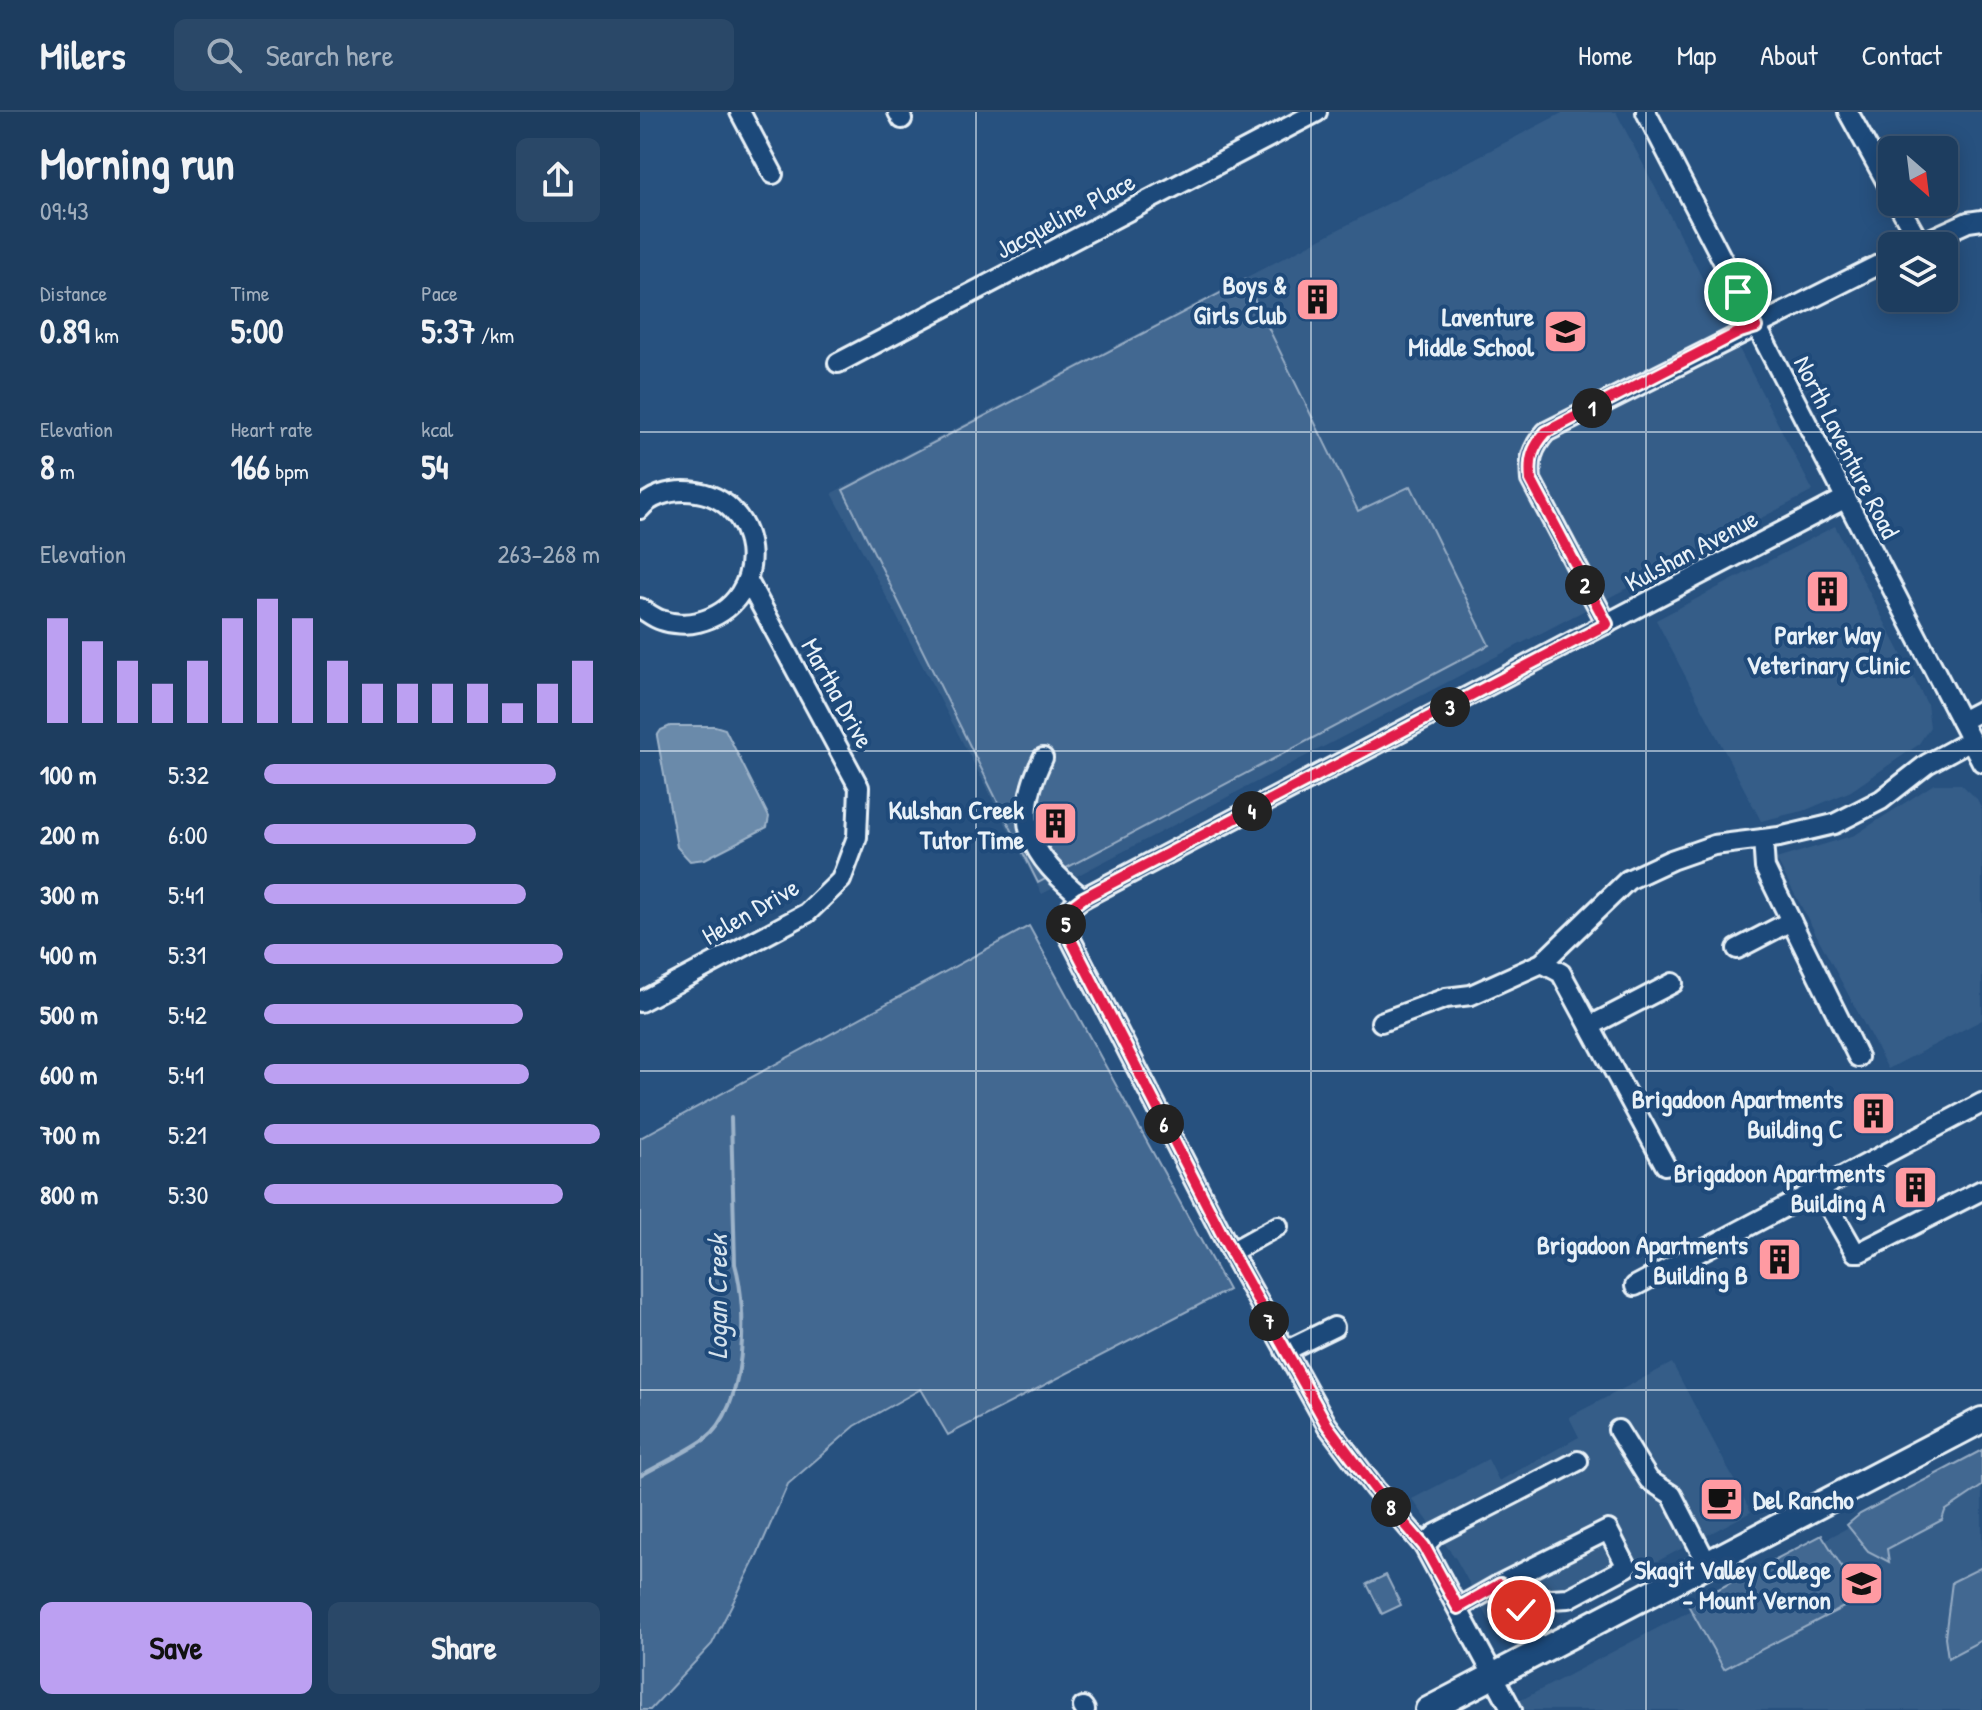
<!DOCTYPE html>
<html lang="en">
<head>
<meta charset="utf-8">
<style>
  :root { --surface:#1d3d5f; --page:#2a4868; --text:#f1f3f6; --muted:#a0aebd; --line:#3b5674; --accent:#bca0f2 }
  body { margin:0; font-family:"Patrick Hand",sans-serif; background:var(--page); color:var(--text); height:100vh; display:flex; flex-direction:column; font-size:30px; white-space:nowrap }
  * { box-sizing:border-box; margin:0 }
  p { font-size:26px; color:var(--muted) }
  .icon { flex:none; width:44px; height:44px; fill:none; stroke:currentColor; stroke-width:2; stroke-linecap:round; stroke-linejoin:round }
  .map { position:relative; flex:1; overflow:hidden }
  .side { display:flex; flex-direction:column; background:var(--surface); width:640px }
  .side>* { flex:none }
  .needle { width:52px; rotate:152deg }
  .tools { position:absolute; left:1238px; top:24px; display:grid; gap:16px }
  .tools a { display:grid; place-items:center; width:80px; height:80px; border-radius:12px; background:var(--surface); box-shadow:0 4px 20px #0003,0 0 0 2px var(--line); font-size:40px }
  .pin { position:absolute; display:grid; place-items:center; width:68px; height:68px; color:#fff; margin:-34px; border:4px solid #fff; border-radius:50%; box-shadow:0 2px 8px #0007 }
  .km { position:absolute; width:40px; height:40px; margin:-20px; border-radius:50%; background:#222; color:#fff; font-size:22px; line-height:40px; text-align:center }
  .round { display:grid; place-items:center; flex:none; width:84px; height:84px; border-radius:12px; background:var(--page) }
  .head { display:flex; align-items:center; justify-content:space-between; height:136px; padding:0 40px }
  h1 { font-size:44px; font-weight:700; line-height:60px }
  .figures { display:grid; grid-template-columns:repeat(3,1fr); gap:12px; height:136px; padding:8px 40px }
  .figures div { display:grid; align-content:center }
  .figures b { font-size:34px; font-weight:700 }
  .figures small { font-size:22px; font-weight:400 }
  .figures p { font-size:22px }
  .chart { height:224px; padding:16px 40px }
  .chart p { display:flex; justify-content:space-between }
  .chart svg { width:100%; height:144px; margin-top:8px; stroke:var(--accent); stroke-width:6 }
  .primary-button { display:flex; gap:16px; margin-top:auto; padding:16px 40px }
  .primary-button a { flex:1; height:92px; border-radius:12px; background:var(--accent); color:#111; font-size:32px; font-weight:700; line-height:92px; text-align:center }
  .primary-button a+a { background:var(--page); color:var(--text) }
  ul { padding:0 40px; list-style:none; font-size:26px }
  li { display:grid; grid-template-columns:128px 96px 1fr; align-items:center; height:60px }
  li i { height:20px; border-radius:10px; background:var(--accent) }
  header { display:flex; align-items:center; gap:48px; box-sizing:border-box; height:112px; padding:0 40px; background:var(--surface); border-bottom:2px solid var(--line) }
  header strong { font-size:38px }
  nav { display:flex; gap:44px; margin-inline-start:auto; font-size:28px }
  .search { width:560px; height:72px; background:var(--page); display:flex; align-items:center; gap:20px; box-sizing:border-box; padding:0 28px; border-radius:12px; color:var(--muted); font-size:30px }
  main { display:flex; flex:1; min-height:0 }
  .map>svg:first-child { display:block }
  .built { fill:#355d88 }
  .green { fill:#436891; stroke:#96acc4; stroke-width:2 }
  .water { fill:#6b8aaa; stroke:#9db3c9; stroke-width:2 }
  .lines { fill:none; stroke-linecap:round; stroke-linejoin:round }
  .stream { stroke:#9db3c9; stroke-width:4 }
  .minor-casing { stroke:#e8f1f8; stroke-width:24 }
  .major-casing { stroke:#e8f1f8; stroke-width:30 }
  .minor { stroke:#1f4a7a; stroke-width:18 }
  .major { stroke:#1f4a7a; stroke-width:24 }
  .route-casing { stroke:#fff; stroke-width:16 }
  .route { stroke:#e11d48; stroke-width:10 }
  .grid { fill:none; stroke:#e8f1f8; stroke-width:2; stroke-opacity:0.55 }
  .labels { text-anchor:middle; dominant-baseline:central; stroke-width:8; stroke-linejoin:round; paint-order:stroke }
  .street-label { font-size:26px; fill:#e8f1f8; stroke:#1f4a7a }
  .poi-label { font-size:26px; font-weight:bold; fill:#e8f1f8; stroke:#1f4a7a; text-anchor:end }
  .water-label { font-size:28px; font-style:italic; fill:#d5e2ec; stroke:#1f4a7a }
</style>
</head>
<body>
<header>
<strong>Milers</strong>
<div class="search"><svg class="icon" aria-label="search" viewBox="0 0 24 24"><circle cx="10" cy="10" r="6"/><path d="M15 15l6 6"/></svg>Search here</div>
<nav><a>Home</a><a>Map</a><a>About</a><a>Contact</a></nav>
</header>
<main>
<section class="side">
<div class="head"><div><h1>Morning run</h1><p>09:43</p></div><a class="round"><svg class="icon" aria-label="share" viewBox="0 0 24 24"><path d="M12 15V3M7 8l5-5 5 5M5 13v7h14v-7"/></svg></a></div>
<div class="figures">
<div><p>Distance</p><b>0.89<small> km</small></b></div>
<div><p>Time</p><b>5:00</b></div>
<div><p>Pace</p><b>5:37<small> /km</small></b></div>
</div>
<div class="figures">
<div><p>Elevation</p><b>8<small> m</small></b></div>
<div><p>Heart rate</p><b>166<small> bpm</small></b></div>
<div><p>kcal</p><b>54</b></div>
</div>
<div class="chart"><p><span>Elevation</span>263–268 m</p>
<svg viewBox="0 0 160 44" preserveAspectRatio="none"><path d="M5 44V12M15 44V19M25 44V25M35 44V32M45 44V25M55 44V12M65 44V6M75 44V12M85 44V25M95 44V32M105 44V32M115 44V32M125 44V32M135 44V38M145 44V32M155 44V25"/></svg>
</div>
<ul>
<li><b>100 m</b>5:32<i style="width:87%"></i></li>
<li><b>200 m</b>6:00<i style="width:63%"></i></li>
<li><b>300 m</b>5:41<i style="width:78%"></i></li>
<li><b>400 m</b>5:31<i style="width:89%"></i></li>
<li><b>500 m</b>5:42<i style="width:77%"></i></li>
<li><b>600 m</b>5:41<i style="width:79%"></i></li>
<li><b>700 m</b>5:21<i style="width:100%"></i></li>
<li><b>800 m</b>5:30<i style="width:89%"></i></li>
</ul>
<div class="primary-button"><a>Save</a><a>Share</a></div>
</section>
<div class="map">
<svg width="1342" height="1598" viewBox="0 0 1342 1598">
  <rect width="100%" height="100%" fill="#27517f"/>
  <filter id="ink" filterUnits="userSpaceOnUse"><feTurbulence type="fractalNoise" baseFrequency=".0125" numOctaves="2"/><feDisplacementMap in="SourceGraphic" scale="16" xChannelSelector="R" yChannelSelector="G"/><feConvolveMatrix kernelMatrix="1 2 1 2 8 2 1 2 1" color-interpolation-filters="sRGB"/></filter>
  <g filter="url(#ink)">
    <g class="built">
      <path d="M924,0h52l197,379 -771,403 -210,-401z"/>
      <path d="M1195,414l92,178 3,23 -12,18 -67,46 -45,19 -45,11 -105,-201z"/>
      <path d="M1294,672h27l16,15 5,10v211l-94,49 -112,-210 79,-24z"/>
      <path d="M1032,1251l79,149 -249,131 -46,-84 -44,-60 76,-40 11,22 80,-44 -10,-20z"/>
      <path d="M1342,1345v253h-480z"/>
    </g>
    <g class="green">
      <path d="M605,168l113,231 53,-25 78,159 -451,238 -195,-393z"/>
      <path d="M389,814l199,364 -280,145 -27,-46 -66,37 -67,58 -31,71 -45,89 -62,66h-10v-572z"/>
      <path d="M1342,1338v36l-37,25 -3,9 -55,29 2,13 -21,-11 -21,-26 13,-11z"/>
      <path d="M1182,1423l39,63 -137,71 -36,-64z"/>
      <path d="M1342,1455v73l-34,18 -3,-21 7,-55z"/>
      <path d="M746,1463l15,30 -19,9 -15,-30z"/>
    </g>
    <path class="water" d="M30,614h45l10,3 44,88 -2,10 -62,32 -15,2 -13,-14 -20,-111 4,-6z"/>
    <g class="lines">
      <path class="stream" d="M0,1364c21,-12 45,-23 65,-37 42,-30 43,-130 30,-175l-4,-146"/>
      <defs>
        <g id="minor">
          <path d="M100,0l33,62"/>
          <path d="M258,0l4,7"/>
          <path d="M1006,0l336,650"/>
          <path d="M1208,0l44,80"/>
          <path d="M1257,90l23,41"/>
          <path d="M1275,134l53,-24 14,-2"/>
          <path d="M198,251l479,-251"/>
          <path d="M0,397c10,-13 29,-18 44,-18 80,0 92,112 14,131 -11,3 -26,2 -37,-2 -7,-2 -14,-8 -21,-12"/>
          <path d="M967,512l-76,-144c-2,-21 1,-32 15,-48l346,-174"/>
          <path d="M1321,609l21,-11"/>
          <path d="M403,646c-32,64 -13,98 40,140"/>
          <path d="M1123,727l2,29 93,189"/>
          <path d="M1097,837l54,-28"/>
          <path d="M902,851l19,10 104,192"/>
          <path d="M0,890l167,-89 34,-33 16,-43 2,-50 -111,-206"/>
          <path d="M741,910l65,-24 25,-3 71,-32 86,-83 43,-20 43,-15 65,-8 55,-13 47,-24 46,-36 44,-24"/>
          <path d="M950,914l83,-43"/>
          <path d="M1179,1077l36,63h5l122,-62"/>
          <path d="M591,1140l47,-26"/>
          <path d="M995,1174l347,-183"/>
          <path d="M645,1239l49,-24"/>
          <path d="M978,1318l31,50 23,15 35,68"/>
          <path d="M784,1434l12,-12 142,-73"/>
          <path d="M818,1496l42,-24 13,25 8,1 29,-11 19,-1 58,-31 -19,-37 -108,54"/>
          <path d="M443,1595l2,3"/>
          <path d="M872,1598l-88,-164 -49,-57 -48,-64 -96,-173 -166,-324 6,-21 12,-9 763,-400"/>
        </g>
        <path id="major" d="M788,1598l554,-290"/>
      </defs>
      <use href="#minor" class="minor-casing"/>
      <use href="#major" class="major-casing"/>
      <use href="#minor" class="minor"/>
      <use href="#major" class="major"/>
    </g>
  </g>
  <g class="lines" filter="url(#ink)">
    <defs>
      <path id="route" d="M881,1498l-8,-1 -13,-25 -42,24 -34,-62 -49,-57 -48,-64 -96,-173 -166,-324 6,-21 12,-9 524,-274 -76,-144c-2,-21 1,-32 15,-48l194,-100 16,-5 -18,-35"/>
    </defs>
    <use href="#route" class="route-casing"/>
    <use href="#route" class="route"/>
  </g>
  <path class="grid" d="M336,0v1598M671,0v1598M1006,0v1598M0,320h1342M0,639h1342M0,959h1342M0,1278h1342"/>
  <defs>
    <symbol id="building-square" viewBox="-11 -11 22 22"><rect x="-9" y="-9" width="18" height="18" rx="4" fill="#ff9aa2" stroke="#1f4a7a"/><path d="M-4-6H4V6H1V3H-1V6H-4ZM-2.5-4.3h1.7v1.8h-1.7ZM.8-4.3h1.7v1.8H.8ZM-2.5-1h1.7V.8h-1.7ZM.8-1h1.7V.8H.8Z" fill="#111"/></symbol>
    <symbol id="school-square" viewBox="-11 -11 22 22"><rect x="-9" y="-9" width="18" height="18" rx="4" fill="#ff9aa2" stroke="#1f4a7a"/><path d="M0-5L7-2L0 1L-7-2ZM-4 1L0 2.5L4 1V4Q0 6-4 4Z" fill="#111"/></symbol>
    <symbol id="cafe-square" viewBox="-11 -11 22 22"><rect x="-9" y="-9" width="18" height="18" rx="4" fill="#ff9aa2" stroke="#1f4a7a"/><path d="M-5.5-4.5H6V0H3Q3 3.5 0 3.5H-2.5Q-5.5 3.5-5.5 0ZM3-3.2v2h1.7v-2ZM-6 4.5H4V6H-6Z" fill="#111"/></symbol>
    <symbol id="university-square" viewBox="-11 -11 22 22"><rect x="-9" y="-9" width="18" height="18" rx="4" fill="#ff9aa2" stroke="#1f4a7a"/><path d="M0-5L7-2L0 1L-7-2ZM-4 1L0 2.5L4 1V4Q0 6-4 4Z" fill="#111"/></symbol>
  </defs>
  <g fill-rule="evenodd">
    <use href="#building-square" x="652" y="162" width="51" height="51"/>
    <use href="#school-square" x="900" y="194" width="51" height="51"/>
    <use href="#building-square" x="1162" y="454" width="51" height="51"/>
    <use href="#building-square" x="390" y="686" width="51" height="51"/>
    <use href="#building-square" x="1208" y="976" width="51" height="51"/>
    <use href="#building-square" x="1250" y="1050" width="51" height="51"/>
    <use href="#building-square" x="1114" y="1122" width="51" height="51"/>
    <use href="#cafe-square" x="1056" y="1362" width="51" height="51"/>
    <use href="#university-square" x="1196" y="1446" width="51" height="51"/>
  </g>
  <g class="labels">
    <g class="street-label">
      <text transform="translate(425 103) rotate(-28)">Jacqueline Place</text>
      <text transform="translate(1207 335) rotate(63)">North Laventure Road</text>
      <text transform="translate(1051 438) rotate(-28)">Kulshan Avenue</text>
      <text transform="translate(198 581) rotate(61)">Martha Drive</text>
      <text transform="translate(110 799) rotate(-30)">Helen Drive</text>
    </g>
    <g class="poi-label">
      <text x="647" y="172">Boys &amp;<tspan x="647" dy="30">Girls Club</tspan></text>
      <text x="894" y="204">Laventure<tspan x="894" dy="30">Middle School</tspan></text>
      <text x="1188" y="522" text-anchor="middle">Parker Way<tspan x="1188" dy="30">Veterinary Clinic</tspan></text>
      <text x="384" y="697">Kulshan Creek<tspan x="384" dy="30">Tutor Time</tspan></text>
      <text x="1203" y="986">Brigadoon Apartments<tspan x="1203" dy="30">Building C</tspan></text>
      <text x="1245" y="1060">Brigadoon Apartments<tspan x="1245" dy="30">Building A</tspan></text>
      <text x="1108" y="1132">Brigadoon Apartments<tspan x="1108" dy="30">Building B</tspan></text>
      <text x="1113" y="1387" text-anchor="start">Del Rancho</text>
      <text x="1191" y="1457">Skagit Valley College<tspan x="1191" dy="30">- Mount Vernon</tspan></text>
    </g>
    <g class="water-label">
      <text transform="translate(77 1185) rotate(-90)">Logan Creek</text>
    </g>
  </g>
</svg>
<div class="tools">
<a><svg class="needle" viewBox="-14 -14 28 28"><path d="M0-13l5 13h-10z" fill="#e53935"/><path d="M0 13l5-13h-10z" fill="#a0aebd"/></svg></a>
<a><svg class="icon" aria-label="layers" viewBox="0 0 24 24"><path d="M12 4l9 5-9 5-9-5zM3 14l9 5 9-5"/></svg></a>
</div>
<div class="pin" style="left:1098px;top:180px;background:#1e9e55"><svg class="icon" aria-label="arrive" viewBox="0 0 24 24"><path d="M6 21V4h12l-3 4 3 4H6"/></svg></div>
<div class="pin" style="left:881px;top:1498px;background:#d93025"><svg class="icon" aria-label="check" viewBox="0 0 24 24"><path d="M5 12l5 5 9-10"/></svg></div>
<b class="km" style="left:952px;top:296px">1</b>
<b class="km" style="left:945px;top:473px">2</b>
<b class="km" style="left:810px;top:595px">3</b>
<b class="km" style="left:612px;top:699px">4</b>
<b class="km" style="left:426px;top:812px">5</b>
<b class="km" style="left:524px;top:1012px">6</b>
<b class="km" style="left:629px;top:1209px">7</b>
<b class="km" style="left:751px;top:1395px">8</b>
</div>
</main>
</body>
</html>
